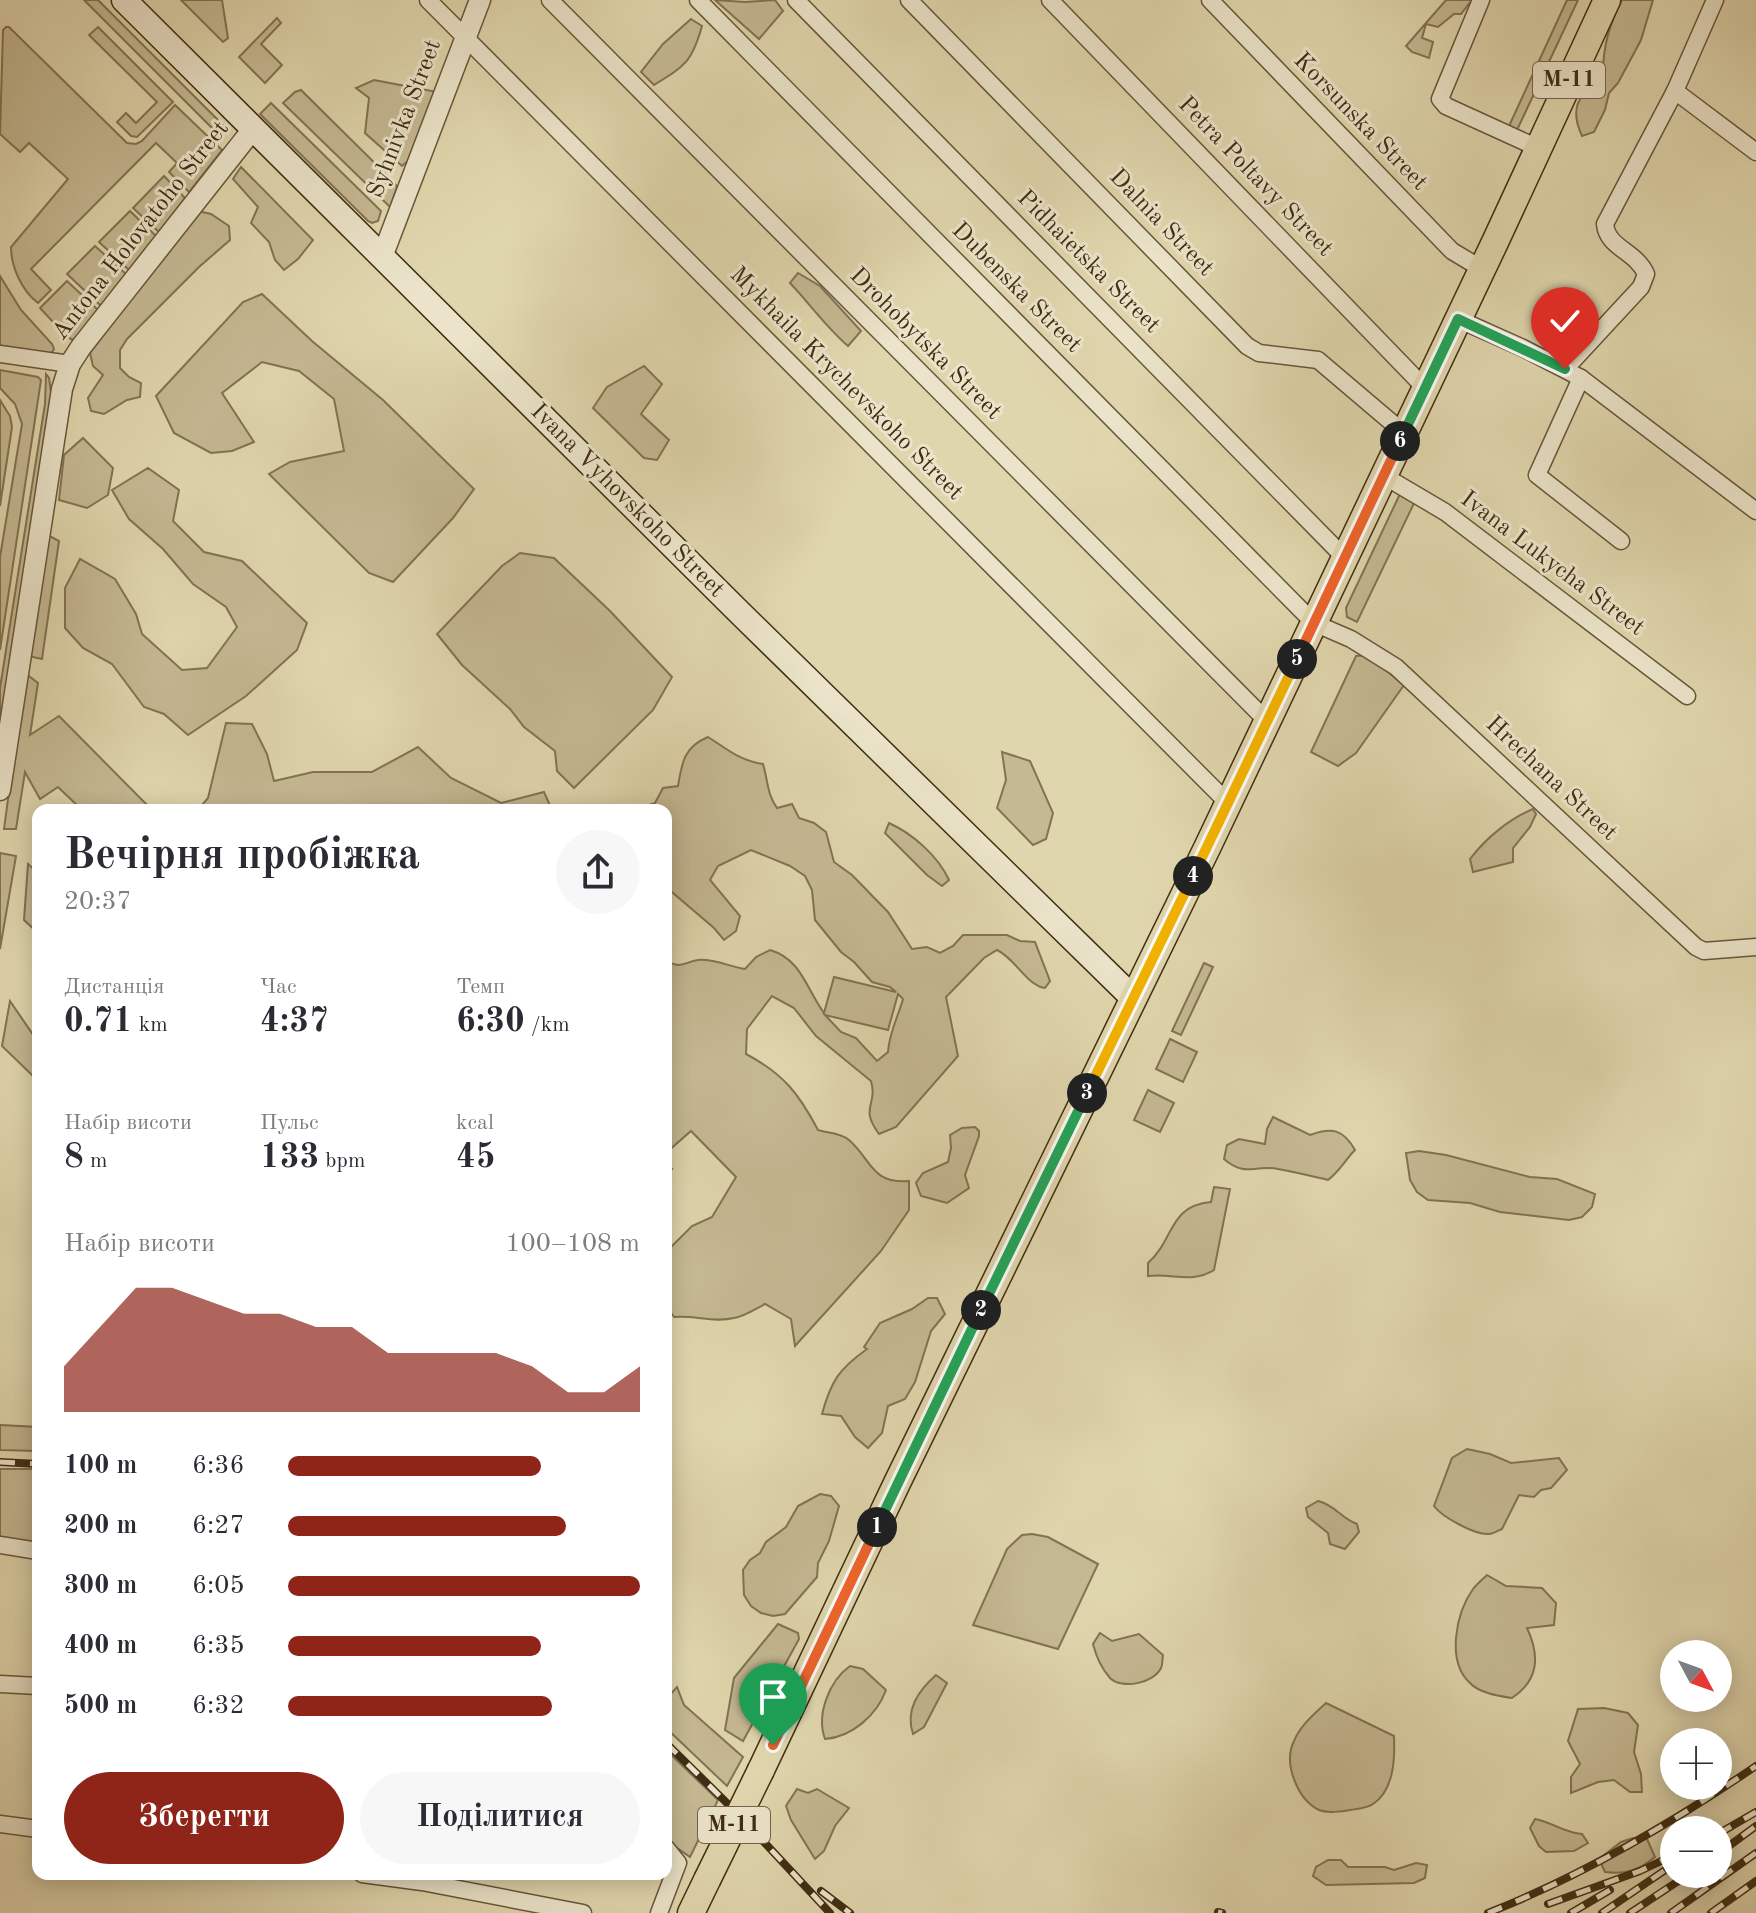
<!DOCTYPE html>
<html lang="uk">
<head>
<meta charset="utf-8">
<style>
  :root { --surface:#fff; --page:#f7f7f7; --text:#2b2b33; --muted:#7c7c81; --accent:#8f2418 }
  body { margin:0; font-family:"Old Standard TT",serif; background:var(--page); color:var(--text); height:100vh; display:flex; flex-direction:column; font-size:30px; white-space:nowrap }
  * { box-sizing:border-box; margin:0 }
  p { font-size:26px; color:var(--muted) }
  .icon { flex:none; width:44px; height:44px; fill:none; stroke:currentColor; stroke-width:2; stroke-linecap:round; stroke-linejoin:round }
  .map { position:relative; flex:1; overflow:hidden }
  .sheet { position:absolute; left:32px; top:804px; width:640px; height:1076px; display:flex; flex-direction:column; background:var(--surface); border-radius:16px; box-shadow:0 4px 20px #0003 }
  .sheet>* { flex:none }
  .needle { width:52px; rotate:131deg }
  .tools { position:absolute; left:1660px; top:1640px; display:grid; gap:16px }
  .tools a { display:grid; place-items:center; width:72px; height:72px; border-radius:50%; background:var(--surface); box-shadow:0 4px 20px #0003; font-size:40px }
  .pin { position:absolute; display:grid; place-items:center; width:68px; height:68px; color:#fff; margin:-82px -34px; border-radius:50% 50% 50% 0; rotate:-45deg; box-shadow:0 0 8px #0007 }
  .pin .icon { rotate:45deg }
  .km { position:absolute; width:40px; height:40px; margin:-20px; border-radius:50%; background:#222; color:#fff; font-size:22px; line-height:40px; text-align:center }
  .round { display:grid; place-items:center; flex:none; width:84px; height:84px; border-radius:42px; background:var(--page) }
  .overview { display:flex; align-items:center; justify-content:space-between; height:136px; padding:0 32px }
  h1 { font-size:44px; font-weight:800; line-height:60px }
  .stats { display:grid; grid-template-columns:repeat(3,1fr); gap:12px; height:136px; padding:8px 32px }
  .stats div { display:grid; align-content:center }
  .stats b { font-size:34px; font-weight:800 }
  .stats small { font-size:22px; font-weight:400 }
  .stats p { font-size:22px }
  .chart { height:224px; padding:16px 32px }
  .chart p { display:flex; justify-content:space-between }
  .chart svg { width:100%; height:144px; margin-top:8px; fill:var(--accent); opacity:.7 }
  .action { display:flex; gap:16px; margin-top:auto; padding:16px 32px }
  .action a { flex:1; height:92px; border-radius:48px; background:var(--accent); color:#fff; font-size:32px; font-weight:800; line-height:92px; text-align:center }
  .action a+a { background:var(--page); color:var(--text) }
  ul { padding:0 32px; list-style:none; font-size:26px }
  li { display:grid; grid-template-columns:128px 96px 1fr; align-items:center; height:60px }
  li i { height:20px; border-radius:10px; background:var(--accent) }
  .map>svg:first-child { display:block }
  .green { fill:#c5b993; stroke:#827352; stroke-width:2; fill-rule:evenodd }
  .lines { fill:none; stroke-linecap:round; stroke-linejoin:round }
  .minor-casing { stroke:#685739; stroke-width:19 }
  .tertiary-casing { stroke:#685739; stroke-width:23 }
  .secondary-casing { stroke:#402d12; stroke-width:27 }
  .primary-casing { stroke:#402d12; stroke-width:29 }
  .minor { stroke:#ebe4ca; stroke-width:16 }
  .tertiary { stroke:#ebe4ca; stroke-width:20 }
  .secondary { stroke:#ebe4ca; stroke-width:24 }
  .primary { stroke:#e0d6ad; stroke-width:26 }
  .rail-casing { stroke:#402d12; stroke-width:8 }
  .rail { stroke:#ebe4ca; stroke-width:5; stroke-dasharray:15; stroke-linecap:butt }
  .primary-bridge-casing { stroke:#402d12; stroke-width:29; stroke-linecap:butt }
  .primary-bridge { stroke:#e0d6ad; stroke-width:26 }
  .split-1-casing { stroke:#fff; stroke-width:16 }
  .split-2-casing { stroke:#fff; stroke-width:16 }
  .split-3-casing { stroke:#fff; stroke-width:16 }
  .split-4-casing { stroke:#fff; stroke-width:16 }
  .split-5-casing { stroke:#fff; stroke-width:16 }
  .split-6-casing { stroke:#fff; stroke-width:16 }
  .split-7-casing { stroke:#fff; stroke-width:16 }
  .split-1 { stroke:#f0652b; stroke-width:10 }
  .split-2 { stroke:#22a559; stroke-width:10 }
  .split-3 { stroke:#22a559; stroke-width:10 }
  .split-4 { stroke:#f5b400; stroke-width:10 }
  .split-5 { stroke:#f5b400; stroke-width:10 }
  .split-6 { stroke:#f0652b; stroke-width:10 }
  .split-7 { stroke:#22a559; stroke-width:10 }
  .labels { text-anchor:middle; dominant-baseline:central; stroke-width:6; stroke-linejoin:round; paint-order:stroke }
  .shield { fill:#ebe4ca; stroke:#736449; stroke-width:2 }
  .shield-label { font-size:22px; font-weight:bold; fill:#402d12 }
  .street-label { font-size:24px; fill:#402d12; stroke:#ebe4ca }
</style>
</head>
<body>
<div class="map">
<svg width="1756" height="1913" viewBox="0 0 1756 1913">
  <rect width="100%" height="100%" fill="#e0d6ad"/>
  <filter id="stains"><feTurbulence type="fractalNoise" baseFrequency=".0025" numOctaves="4"/><feColorMatrix values="0 0 0 0 .2 0 0 0 0 .09 0 0 0 0 .02 0 0 0 .5 -.17"/></filter>
  <radialGradient id="worn" r=".72"><stop offset=".6" stop-color="#630" stop-opacity="0"/><stop offset="1" stop-color="#630" stop-opacity=".3"/></radialGradient>
  <g class="green">
    <path d="M84,0h14l129,129 -7,7z"/>
    <path d="M181,0h41l6,38 -5,4z"/>
    <path d="M715,0l30,2 30,-2 8,11 -24,28z"/>
    <path d="M1446,0h26l-11,14h-7l-16,13 -12,-3 -4,14 11,4 -4,16 -17,-6 -6,-6z"/>
    <path d="M1567,0h11l-61,130 -8,-4z"/>
    <path d="M1622,0h31l-12,40 -23,43 -9,10 -4,17 -11,22 -12,4c-15,-33 1,-41 21,-63 0,-25 7,-51 19,-73z"/>
    <path d="M277,18l4,5 -20,21 21,21 -17,18 -26,-26z"/>
    <path d="M691,19l11,7c-10,36 -17,40 -48,59l-13,-13 22,-28z"/>
    <path d="M6,27h3l118,116 9,1 6,-3 33,-36 47,45 -33,42 -20,-20 8,-9 -21,-20 -125,126 20,21 -13,13c-16,-12 -27,-36 -27,-56l57,-68 -39,-36 -9,9 -20,-18 3,-104z"/>
    <path d="M98,27l75,75 -36,35 -6,-1 -14,-14 9,-9 10,10 21,-21 -68,-67z"/>
    <path d="M374,80l63,12 -27,67 -8,7 -37,-33 4,-35 -13,-10z"/>
    <path d="M301,90l93,92 3,5 -7,20 -107,-104 12,-11z"/>
    <path d="M271,103l110,108 -3,10 -6,2 -4,-2 -108,-107z"/>
    <path d="M241,167l72,73 -15,19 -14,11 -9,-10 -6,-18 -18,-19 7,-16 -25,-28z"/>
    <path d="M164,176l21,22 -26,34 -26,-24z"/>
    <path d="M130,211l26,25 -27,34 -30,-28z"/>
    <path d="M198,211l13,3 18,12 1,14 -31,27 -72,72 -7,11v18l9,9 12,6 -1,14 -13,3 -23,14 -13,-3 -3,-13 15,-23 -10,-9 -3,-13z"/>
    <path d="M95,246l31,28 -25,32 -34,-32z"/>
    <path d="M798,273l22,13 41,45 -13,15c-22,-19 -38,-42 -58,-63z"/>
    <path d="M0,276l21,34 31,34 2,5 -3,5 -51,-4z"/>
    <path d="M67,281l31,29 -20,27 -5,3 -6,-3 -27,-29z"/>
    <path d="M262,294l50,47 71,59 91,89 -21,29 -60,64 -24,-9 -100,-99 21,-12 54,-11 -10,-52 -35,-28 -37,-9 -40,31 32,49 -22,9 -21,2 -37,-20 -18,-37 87,-94z"/>
    <path d="M644,366l18,18 -21,30 28,26 -12,20 -13,-2 -51,-50 14,-21z"/>
    <path d="M0,370l38,7 3,3 -41,270v-93l22,-133 -7,-20 -15,-16z"/>
    <path d="M46,374l3,4 3,20 -52,341v-51l45,-284z"/>
    <path d="M0,400l10,16 2,11 -12,79z"/>
    <path d="M83,438l30,30 -5,27 -21,13 -28,-8 5,-45z"/>
    <path d="M148,468l31,22 -6,31 31,31 38,9 65,62 -10,27 -51,46 -58,39 -24,-21 -20,-7 -32,-43 -29,-16 -18,-20v-40l15,-29 35,20 21,35 6,20 40,36 25,-2 30,-41 -11,-20 -33,-23 -30,-35 -34,-30 -17,-29z"/>
    <path d="M1404,492l13,5 -60,125 -10,-5 -1,-9 53,-112z"/>
    <path d="M46,534l13,7 -17,118 -14,-3z"/>
    <path d="M520,553l34,5 56,53 62,66 -19,33 -79,78 -17,-17 -2,-20 -31,-24 -14,-18 -48,-44 -25,-31 65,-68z"/>
    <path d="M1367,655l37,30 -48,68 -18,13 -27,-14 45,-96z"/>
    <path d="M25,673l13,10 -8,52 29,-19 93,94h-70l-24,-23 -18,12 -15,-27 -9,57h-12z"/>
    <path d="M226,723l26,1 15,30 7,27 39,-9h59l46,-25 33,31 50,25 43,-11 8,18h-354l10,-12z"/>
    <path d="M708,737c19,12 32,24 55,27 5,17 4,30 14,44l15,-4 7,14 15,5 12,9 8,30 18,13 36,37 24,37 15,-2 13,6 13,-7 10,-11h44l13,6 15,1 15,39 -5,7c-19,-3 -30,-30 -48,-38l-13,8 -38,39 12,59 -62,71 -17,7c-20,-27 -1,-28 -8,-53l-55,-45 -22,-28 -22,-12 -25,33 -1,25c38,20 53,40 72,76 9,3 23,3 31,10 23,20 22,44 60,41v29l-28,41 -86,95 -4,-27 -26,-15c-10,5 -20,12 -31,14 -20,5 -39,-3 -60,-1 -17,-22 -3,-41 -8,-65l26,-26 20,-9 24,-40 -45,-46 -24,21 1,11 4,6 -6,7v-216c15,10 18,2 32,0 14,-2 33,7 47,9l11,-12 14,-7c31,9 36,38 54,63l10,-36 62,15 -6,-5 -18,-5 -18,-20 -13,-10 -26,-32 -3,-30 -7,-14 -15,-10 -39,-16 -33,16 -8,14 30,36 -4,15 -12,9 -10,-12 -48,-41v-77h-33l22,-7 8,-15 15,-2c4,-24 6,-39 30,-49zM898,994l5,5c-5,18 -14,34 -15,53l-11,9 -21,-23 -15,-6 -16,-17 63,15z"/>
    <path d="M1002,752l28,9 23,52 -7,26 -13,6 -36,-37 9,-28z"/>
    <path d="M1533,809l3,5 -6,13 -17,21v14l-40,10 -3,-13c16,-21 39,-40 63,-50z"/>
    <path d="M889,823c24,11 49,33 60,57l-7,6 -15,-11 -42,-42z"/>
    <path d="M0,853l16,3 -16,93z"/>
    <path d="M28,864l10,9v60l-14,-13z"/>
    <path d="M1204,963l9,4 -32,68 -9,-4z"/>
    <path d="M10,1001l28,41v39l-36,-35z"/>
    <path d="M1170,1039l27,13 -14,30 -27,-13z"/>
    <path d="M1148,1090l26,13 -14,29 -26,-12z"/>
    <path d="M1273,1117l37,18c22,-8 33,-6 45,15 -10,10 -15,21 -27,30 -17,-4 -33,-8 -50,-11 -23,-5 -32,9 -54,-10l3,-14 12,-6 26,5 2,-15z"/>
    <path d="M975,1127l4,4v5l-14,39 4,13 -22,15 -26,-7 -5,-13 7,-10 25,-11 3,-14 -1,-13 12,-7z"/>
    <path d="M1419,1151l27,4 84,22 27,2 38,15 -3,13 -10,10 -13,3 -69,-8 -30,-9 -42,-3 -11,-8 -7,-12 -4,-27z"/>
    <path d="M1214,1187l16,2 -16,81c-22,14 -41,3 -66,6v-13c27,-24 20,-57 63,-61z"/>
    <path d="M928,1298h9l8,16 -14,17 -16,51 -10,17 -17,7 -6,27 -14,15 -13,-11 -14,-21 -19,-2c9,-33 17,-45 45,-65l-3,-2 16,-24 32,-14z"/>
    <path d="M0,1425l38,2v24l-38,-1z"/>
    <path d="M1467,1449l23,5 21,9 48,-5 8,12 -16,18 -10,2 -7,7 -15,-2 -17,34c-5,2 -9,5 -13,5 -14,1 -47,-17 -55,-28l18,-48z"/>
    <path d="M0,1469h38v75l-38,-5z"/>
    <path d="M820,1494l11,2 8,10 -10,35 -11,22 -1,14 -32,37 -12,2 -12,-3 -10,-7 -7,-11 -1,-25 7,-10 10,-7 6,-11 20,-15 12,-21z"/>
    <path d="M1318,1501c17,4 23,17 39,23l2,8 -14,17 -15,-5 -2,-11 -20,-16 -2,-9z"/>
    <path d="M1032,1534l16,3 50,27 -40,85 -85,-24 34,-76 15,-14z"/>
    <path d="M1487,1575l19,11 36,2 14,15 -2,22 -27,3c13,28 12,52 -15,70 -13,-2 -33,-5 -42,-15 -24,-22 -14,-70 3,-94 4,-5 10,-10 14,-14z"/>
    <path d="M778,1624l20,9 1,6 -56,102 -18,-11 9,-52z"/>
    <path d="M1100,1633l12,8 27,-7 24,21c-1,5 0,9 -2,13 -7,15 -39,22 -51,10 -8,-9 -14,-22 -17,-34z"/>
    <path d="M850,1666l13,3 23,21c-9,25 -34,47 -61,49 -9,-24 4,-58 25,-73z"/>
    <path d="M936,1675l11,8 -23,44 -11,7c-8,-24 5,-43 23,-59z"/>
    <path d="M677,1687l7,18 59,52 -16,29 -61,-58v-29z"/>
    <path d="M1326,1703l68,33c1,23 0,54 -21,68 -5,4 -16,5 -23,6 -8,2 -24,3 -31,0 -22,-11 -36,-47 -25,-69 6,-15 20,-27 32,-38z"/>
    <path d="M1604,1708l24,5 10,12 -4,27 7,22 1,18h-12l-16,-12 -16,2 -27,11v-16l9,-13 -12,-23 10,-32z"/>
    <path d="M666,1750l52,50 -28,57 -24,-17z"/>
    <path d="M797,1789l11,4 9,-4 32,19 -14,18 -11,25 -9,8 -24,-39 -5,-14z"/>
    <path d="M1535,1819c17,3 29,14 47,15l6,9 -14,8 -28,1 -7,-6 -9,-18z"/>
    <path d="M1633,1838l14,1 8,18c-16,13 -29,18 -50,15l-6,-13 22,-17z"/>
    <path d="M1328,1860h13l7,7h37l9,3 22,-7 11,2 -2,13 -11,5 -88,2 -13,-9 3,-9z"/>
  </g>
  <g class="lines">
    <defs>
      <g id="minor">
        <path d="M428,0l800,803"/>
        <path d="M550,0l717,721"/>
        <path d="M698,0l616,623 37,16 45,28 300,280 8,4 52,-4"/>
        <path d="M796,0l549,558"/>
        <path d="M909,0l338,346 12,7 59,7 86,73"/>
        <path d="M1050,0l375,388"/>
        <path d="M1210,0l242,251 30,18"/>
        <path d="M1481,0l-41,99 6,7 92,42"/>
        <path d="M1675,91l81,61"/>
        <path d="M1458,319l65,29 58,30 175,133"/>
        <path d="M0,354l70,10"/>
        <path d="M1565,369l76,-82 5,-13c-10,-23 -39,-26 -41,-50l70,-133 40,-91"/>
        <path d="M1581,378l-44,97 84,66"/>
        <path d="M1384,476l61,36 242,184"/>
        <path d="M0,1545l38,6"/>
        <path d="M0,1684l38,2"/>
        <path d="M0,1824l38,5"/>
        <path d="M362,1874l60,8 161,31"/>
        <path d="M659,1913l19,-50 -12,-15"/>
      </g>
      <g id="tertiary">
        <path d="M382,257l98,-257"/>
        <path d="M0,790l62,-401 8,-25 11,-17 172,-218"/>
      </g>
      <path id="secondary" d="M124,0l617,614 392,384"/>
      <g id="primary">
        <path d="M761,1770l136,-287 310,-635 289,-608 111,-240"/>
        <path d="M691,1913l16,-33"/>
      </g>
    </defs>
    <use href="#minor" class="minor-casing"/>
    <use href="#tertiary" class="tertiary-casing"/>
    <use href="#secondary" class="secondary-casing"/>
    <use href="#primary" class="primary-casing"/>
    <use href="#minor" class="minor"/>
    <use href="#tertiary" class="tertiary"/>
    <use href="#secondary" class="secondary"/>
    <use href="#primary" class="primary"/>
    <defs>
      <g id="rail">
        <path d="M0,1462l38,2"/>
        <path d="M666,1743l71,70 93,100"/>
        <path d="M1718,1834l38,-22"/>
        <path d="M1718,1854l38,-28"/>
        <path d="M821,1891l29,22"/>
        <path d="M1548,1904l92,-33 34,-16"/>
        <path d="M1218,1912l4,1"/>
        <path d="M1488,1913c94,-37 184,-90 268,-147"/>
        <path d="M1571,1913l39,-23"/>
        <path d="M1602,1913l72,-49"/>
        <path d="M1630,1913l59,-39"/>
        <path d="M1671,1913l85,-60"/>
        <path d="M1711,1913l45,-32"/>
      </g>
    </defs>
    <use href="#rail" class="rail-casing"/>
    <use href="#rail" class="rail"/>
    <defs>
      <path id="primary-bridge" d="M707,1880l54,-110"/>
    </defs>
    <use href="#primary-bridge" class="primary-bridge-casing"/>
    <use href="#primary-bridge" class="primary-bridge"/>
  </g>
  <g class="lines">
    <defs>
      <path id="split-1" d="M773,1745l104,-218"/>
      <path id="split-2" d="M877,1527l104,-217"/>
      <path id="split-3" d="M981,1310l106,-217"/>
      <path id="split-4" d="M1087,1093l106,-217"/>
      <path id="split-5" d="M1193,876l104,-217"/>
      <path id="split-6" d="M1297,659l103,-218"/>
      <path id="split-7" d="M1400,441l58,-122 107,50"/>
    </defs>
    <use href="#split-1" class="split-1-casing"/>
    <use href="#split-2" class="split-2-casing"/>
    <use href="#split-3" class="split-3-casing"/>
    <use href="#split-4" class="split-4-casing"/>
    <use href="#split-5" class="split-5-casing"/>
    <use href="#split-6" class="split-6-casing"/>
    <use href="#split-7" class="split-7-casing"/>
    <use href="#split-1" class="split-1"/>
    <use href="#split-2" class="split-2"/>
    <use href="#split-3" class="split-3"/>
    <use href="#split-4" class="split-4"/>
    <use href="#split-5" class="split-5"/>
    <use href="#split-6" class="split-6"/>
    <use href="#split-7" class="split-7"/>
  </g>
  <g class="labels">
    <g class="shield">
      <rect x="1533" y="62" width="72" height="36" rx="6"/>
      <rect x="698" y="1807" width="72" height="36" rx="6"/>
    </g>
    <g class="shield-label">
      <text x="1569" y="80">М-11</text>
      <text x="734" y="1825">М-11</text>
    </g>
    <g class="street-label">
      <text transform="translate(405 119) rotate(-69)">Syhnivka Street</text>
      <text transform="translate(1360 122) rotate(46)">Korsunska Street</text>
      <text transform="translate(1255 177) rotate(46)">Petra Poltavy Street</text>
      <text transform="translate(1161 223) rotate(46)">Dalnia Street</text>
      <text transform="translate(141 231) rotate(-52)">Antona Holovatoho Street</text>
      <text transform="translate(1088 262) rotate(45)">Pidhaietska Street</text>
      <text transform="translate(1016 288) rotate(45)">Dubenska Street</text>
      <text transform="translate(925 344) rotate(45)">Drohobytska Street</text>
      <text transform="translate(846 384) rotate(45)">Mykhaila Krychevskoho Street</text>
      <text transform="translate(627 501) rotate(45)">Ivana Vyhovskoho Street</text>
      <text transform="translate(1552 564) rotate(37)">Ivana Lukycha Street</text>
      <text transform="translate(1551 779) rotate(43)">Hrechana Street</text>
    </g>
  </g>
  <rect width="100%" height="100%" filter="url(#stains)"/>
  <rect width="100%" height="100%" fill="url(#worn)"/>
</svg>
<div class="tools">
<a><svg class="needle" viewBox="-14 -14 28 28"><path d="M0-13l5 13h-10z" fill="#e53935"/><path d="M0 13l5-13h-10z" fill="#7c7c81"/></svg></a>
<a>+</a>
<a>−</a>
</div>
<div class="pin" style="left:773px;top:1745px;background:#1e9e55"><svg class="icon" aria-label="arrive" viewBox="0 0 24 24"><path d="M6 21V4h12l-3 4 3 4H6"/></svg></div>
<div class="pin" style="left:1565px;top:369px;background:#d93025"><svg class="icon" aria-label="check" viewBox="0 0 24 24"><path d="M5 12l5 5 9-10"/></svg></div>
<b class="km" style="left:877px;top:1527px">1</b>
<b class="km" style="left:981px;top:1310px">2</b>
<b class="km" style="left:1087px;top:1093px">3</b>
<b class="km" style="left:1193px;top:876px">4</b>
<b class="km" style="left:1297px;top:659px">5</b>
<b class="km" style="left:1400px;top:441px">6</b>
<section class="sheet">
<div class="overview"><div><h1>Вечірня пробіжка</h1><p>20:37</p></div><a class="round"><svg class="icon" aria-label="share" viewBox="0 0 24 24"><path d="M12 15V3M7 8l5-5 5 5M5 13v7h14v-7"/></svg></a></div>
<div class="stats">
<div><p>Дистанція</p><b>0.71<small> km</small></b></div>
<div><p>Час</p><b>4:37</b></div>
<div><p>Темп</p><b>6:30<small> /km</small></b></div>
</div>
<div class="stats">
<div><p>Набір висоти</p><b>8<small> m</small></b></div>
<div><p>Пульс</p><b>133<small> bpm</small></b></div>
<div><p>kcal</p><b>45</b></div>
</div>
<div class="chart"><p><span>Набір висоти</span>100–108 m</p>
<svg viewBox="0 0 160 44" preserveAspectRatio="none"><path d="M0 44V30L10 18L20 6L30 6L40 10L50 14L60 14L70 18L80 18L90 26L100 26L110 26L120 26L130 30L140 38L150 38L160 30V44z"/></svg>
</div>
<ul>
<li><b>100 m</b>6:36<i style="width:72%"></i></li>
<li><b>200 m</b>6:27<i style="width:79%"></i></li>
<li><b>300 m</b>6:05<i style="width:100%"></i></li>
<li><b>400 m</b>6:35<i style="width:72%"></i></li>
<li><b>500 m</b>6:32<i style="width:75%"></i></li>
</ul>
<div class="action"><a>Зберегти</a><a>Поділитися</a></div>
</section>
</div>
</body>
</html>
